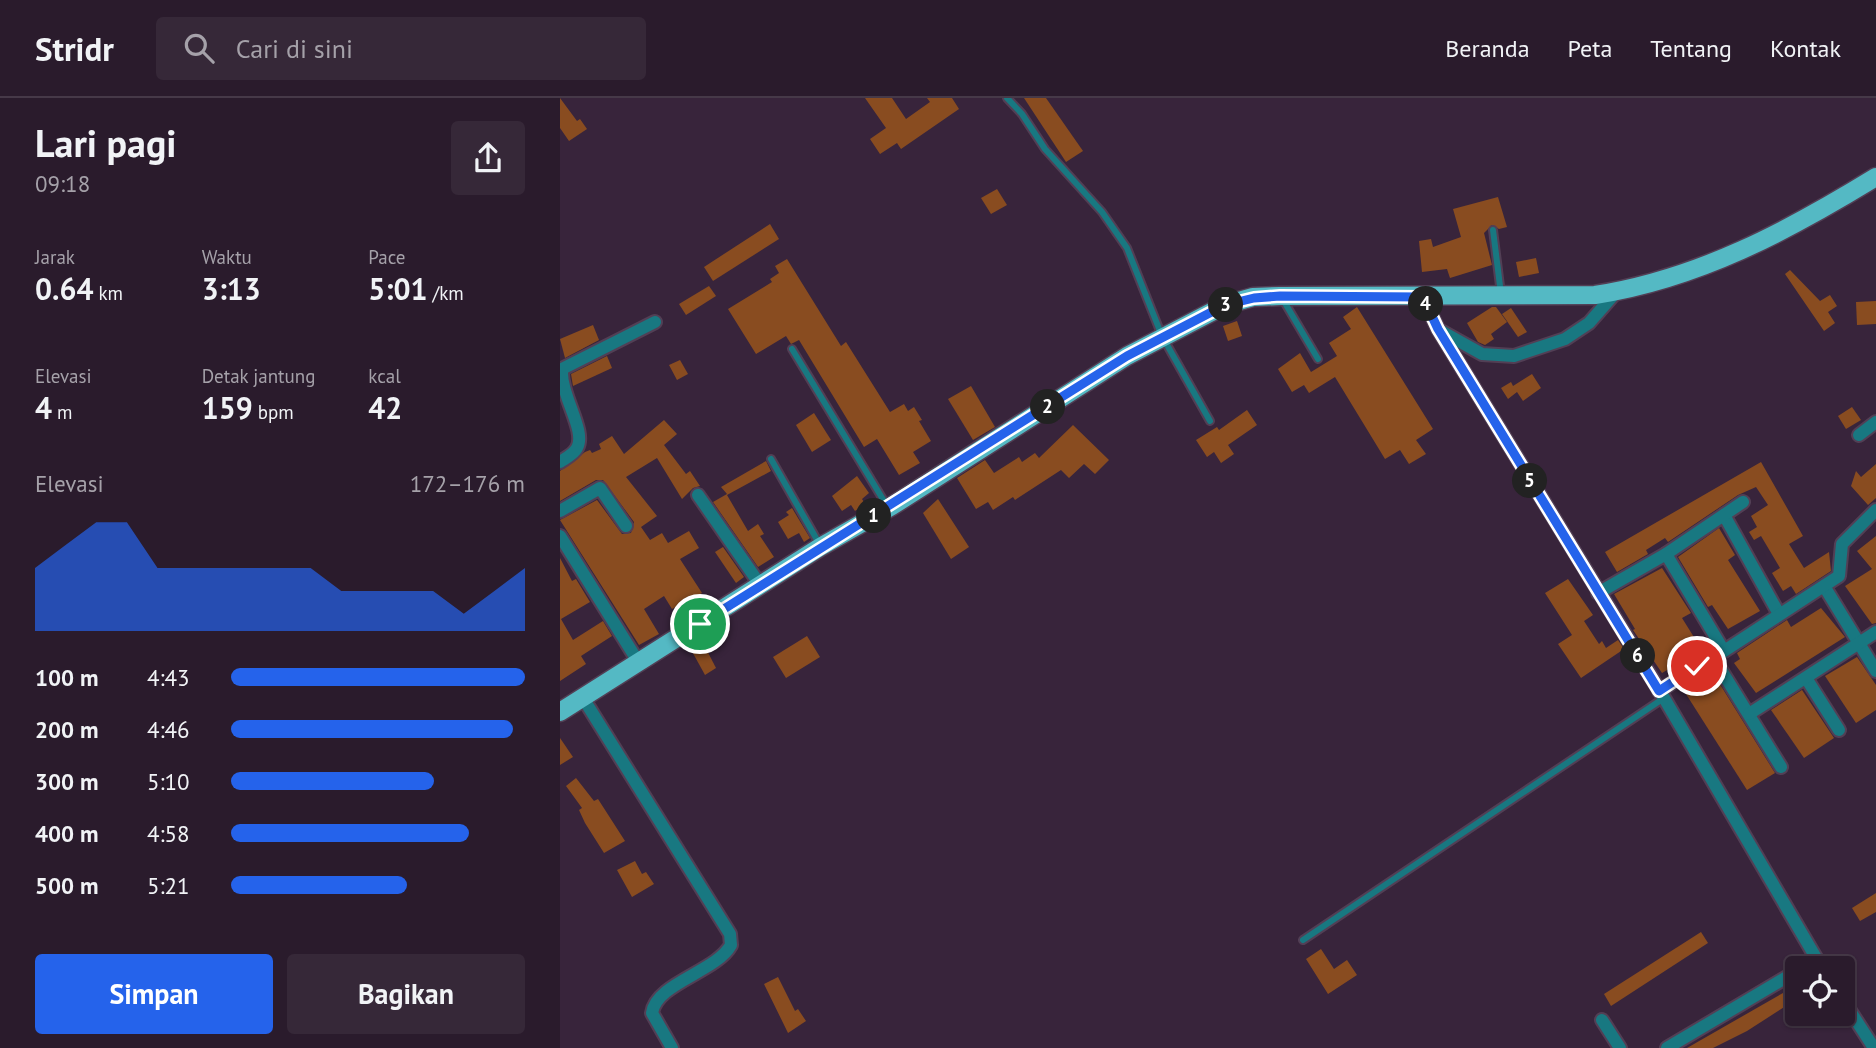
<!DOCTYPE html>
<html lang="id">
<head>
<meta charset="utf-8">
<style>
  :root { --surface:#2a1b2c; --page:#362838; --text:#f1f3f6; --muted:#a5a1a9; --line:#463948; --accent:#2563eb }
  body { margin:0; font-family:"PT Sans",sans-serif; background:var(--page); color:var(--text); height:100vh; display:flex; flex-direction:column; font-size:26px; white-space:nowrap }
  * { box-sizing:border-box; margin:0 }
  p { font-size:23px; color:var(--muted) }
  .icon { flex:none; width:38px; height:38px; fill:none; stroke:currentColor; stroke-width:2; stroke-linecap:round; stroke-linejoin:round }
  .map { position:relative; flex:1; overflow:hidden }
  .side { display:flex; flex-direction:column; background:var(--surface); width:560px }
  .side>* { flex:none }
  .fabs { position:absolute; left:1225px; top:858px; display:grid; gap:14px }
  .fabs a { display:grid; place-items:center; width:70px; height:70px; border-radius:7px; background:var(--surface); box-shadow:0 2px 5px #0004,0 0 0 2px var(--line); font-size:35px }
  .pin { position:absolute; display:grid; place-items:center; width:60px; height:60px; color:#fff; margin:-30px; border:4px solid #fff; border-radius:50%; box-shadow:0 2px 7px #0007 }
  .km { position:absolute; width:35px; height:35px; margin:-18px; border-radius:50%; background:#222; color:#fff; font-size:19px; line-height:35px; text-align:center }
  .round { display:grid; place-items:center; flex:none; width:74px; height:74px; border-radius:7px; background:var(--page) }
  .overview { display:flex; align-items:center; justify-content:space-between; height:119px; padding:0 35px }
  h1 { font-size:38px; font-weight:700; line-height:52px }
  .figures { display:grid; grid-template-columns:repeat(3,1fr); gap:10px; height:119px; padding:7px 35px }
  .figures div { display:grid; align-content:center }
  .figures b { font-size:30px; font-weight:700 }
  .figures small { font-size:19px; font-weight:400 }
  .figures p { font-size:19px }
  .chart { height:196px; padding:14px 35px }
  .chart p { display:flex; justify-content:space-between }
  .chart svg { width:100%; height:126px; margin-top:7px; fill:var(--accent); opacity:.7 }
  .primary-button { display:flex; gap:14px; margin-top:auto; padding:14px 35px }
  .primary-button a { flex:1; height:80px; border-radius:7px; background:var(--accent); color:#fff; font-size:28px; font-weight:700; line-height:80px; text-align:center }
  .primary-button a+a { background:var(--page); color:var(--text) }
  ul { padding:0 35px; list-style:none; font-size:23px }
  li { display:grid; grid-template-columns:112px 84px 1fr; align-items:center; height:52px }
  li i { height:18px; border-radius:9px; background:var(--accent) }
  header { display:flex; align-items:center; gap:42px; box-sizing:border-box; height:98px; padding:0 35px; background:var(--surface); border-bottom:2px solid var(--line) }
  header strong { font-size:33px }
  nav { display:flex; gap:38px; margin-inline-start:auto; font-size:24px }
  .search { width:490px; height:63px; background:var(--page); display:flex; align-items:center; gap:18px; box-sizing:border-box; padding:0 24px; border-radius:7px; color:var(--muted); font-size:26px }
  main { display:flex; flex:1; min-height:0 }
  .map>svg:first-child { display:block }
  .building { fill:#894c20 }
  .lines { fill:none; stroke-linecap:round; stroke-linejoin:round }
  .lane-casing { stroke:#523f55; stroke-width:10 }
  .street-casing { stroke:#523f55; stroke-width:16 }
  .primary-casing { stroke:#523f55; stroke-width:21 }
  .lane { stroke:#187881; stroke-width:6 }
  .street { stroke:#187881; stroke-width:12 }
  .primary { stroke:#54b9c4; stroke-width:18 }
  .route-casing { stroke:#fff; stroke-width:14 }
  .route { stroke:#2563eb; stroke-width:9 }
</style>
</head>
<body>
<header>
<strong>Stridr</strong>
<div class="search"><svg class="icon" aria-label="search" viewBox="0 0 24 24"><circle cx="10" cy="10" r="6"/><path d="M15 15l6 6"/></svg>Cari di sini</div>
<nav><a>Beranda</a><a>Peta</a><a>Tentang</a><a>Kontak</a></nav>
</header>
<main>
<section class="side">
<div class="overview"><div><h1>Lari pagi</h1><p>09:18</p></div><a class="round"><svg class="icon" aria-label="share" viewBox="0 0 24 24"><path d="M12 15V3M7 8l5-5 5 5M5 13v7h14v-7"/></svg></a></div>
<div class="figures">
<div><p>Jarak</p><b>0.64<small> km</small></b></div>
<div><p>Waktu</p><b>3:13</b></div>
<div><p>Pace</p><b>5:01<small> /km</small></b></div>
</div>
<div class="figures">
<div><p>Elevasi</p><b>4<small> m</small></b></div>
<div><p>Detak jantung</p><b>159<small> bpm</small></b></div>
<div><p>kcal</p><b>42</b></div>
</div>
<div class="chart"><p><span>Elevasi</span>172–176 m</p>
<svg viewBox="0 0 160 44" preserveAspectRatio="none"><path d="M0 44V22L10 14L20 6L30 6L40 22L50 22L60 22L70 22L80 22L90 22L100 30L110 30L120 30L130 30L140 38L150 30L160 22V44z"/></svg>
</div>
<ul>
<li><b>100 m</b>4:43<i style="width:100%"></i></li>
<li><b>200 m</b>4:46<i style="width:96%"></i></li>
<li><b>300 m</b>5:10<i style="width:69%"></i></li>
<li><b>400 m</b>4:58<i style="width:81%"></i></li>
<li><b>500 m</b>5:21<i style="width:60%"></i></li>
</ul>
<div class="primary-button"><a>Simpan</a><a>Bagikan</a></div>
</section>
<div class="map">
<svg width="1316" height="950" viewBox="0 0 1316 950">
  <rect width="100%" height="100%" fill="#38243b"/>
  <g class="building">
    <path d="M0,0l17,23 3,-2 7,10 -18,12 -9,-13z"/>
    <path d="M305,0h27l14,21 24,-17 -3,-4h25l7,11 -58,40 -4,-6 -17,11 -10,-15 16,-11z"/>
    <path d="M464,0h22l37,53 -17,11z"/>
    <path d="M437,91l10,16 -16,9 -10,-16z"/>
    <path d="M938,99l9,30 -8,2 -7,-4 -8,8 8,32 -42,13 -3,-9 -25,3 -3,-31 12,-2 2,8 28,-10 -8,-28z"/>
    <path d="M210,126l9,15 -66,42 -9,-14z"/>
    <path d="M976,160l3,15 -20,4 -3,-15z"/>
    <path d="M227,161l54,87 5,-4 44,70 14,-8 4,7 6,-4 8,13 -3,1 12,20 -18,11 7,11 -21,12 -22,-36 -13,8 -65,-107 -8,4 -5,-8 -30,18 -28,-45 44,-27 -2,-3 9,-6 -4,-7z"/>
    <path d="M1230,172l30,31 10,-6 7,11 -9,6 7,11 -11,8 -39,-57z"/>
    <path d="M149,188l7,10 -30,19 -7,-11z"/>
    <path d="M1316,203v23l-19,1 -1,-23z"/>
    <path d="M797,209l76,122 -17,11 10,14 -17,10 -9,-14 -15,9 -50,-82 -26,16 -5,-8 -12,7 -14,-23 22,-16 11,19 26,-16 -8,-13 22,-14 -8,-12z"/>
    <path d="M932,209h4l11,15 -16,12 3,5 -9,6 -7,-3 -11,-19z"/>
    <path d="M951,210l16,24 -9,5 -16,-23z"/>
    <path d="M677,223l5,15 -14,5 -5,-15z"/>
    <path d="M33,227l6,15 -34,18 -5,-19z"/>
    <path d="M47,258l5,12 -39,18 -2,-12z"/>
    <path d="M120,262l8,14 -11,6 -8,-15z"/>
    <path d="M972,276l9,14 -18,13 -6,-9 -9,7 -7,-11 10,-6 2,4z"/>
    <path d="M411,288l24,41 -22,13 -25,-41z"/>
    <path d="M1292,309l9,13 -15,9 -8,-13z"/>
    <path d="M687,312l10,15 -29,20 6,9 -13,9 -7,-11 -7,5 -11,-17 21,-13 2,3z"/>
    <path d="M254,315l17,27 -19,12 -16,-27z"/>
    <path d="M104,322l13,14 -13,11 22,29 4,-3 10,15 -7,2 -11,11 -25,-41 -31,19 31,39 -16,11 9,13 12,-7 6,10 21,-12 10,17 -19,11 22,34 -30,16 -8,-13 -20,13 15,25 -20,11 -79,-125 37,-20 25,34 9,-1 3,-11 -31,-42h-7l-36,21v-30l25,-19 5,-2 2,3 9,-4 -2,-5 13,-8 12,18z"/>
    <path d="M513,327l36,35 -14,14 -11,-10 -15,14 -8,-8 -46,30 -2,-3 -20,13 -5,-8 -12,7 -19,-31 28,-18 9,13 25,-16 3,5 13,-9 4,5z"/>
    <path d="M206,363l5,10 -44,24 21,36 10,-7 6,10 -4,2 14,21 -16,10 -45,-65 14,-8 -6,-7z"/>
    <path d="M1201,364l42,74 -14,8 15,24 25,-16 2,19 -35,23 -5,-8 -8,5 -11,-18 8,-5 -19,-32 -7,4 -5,-8 8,-5 -6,-11 17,-11 -12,-18 -18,8 -70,47 -3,-4 -19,12 2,4 -31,18 -12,-20z"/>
    <path d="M1316,366v34l-8,7 -17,-19 5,-15 5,6z"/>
    <path d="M297,378l12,17 -7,6 3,5 -10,7 -4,-6 -9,6 -10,-15z"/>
    <path d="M378,401l31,48 -18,12 -28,-46z"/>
    <path d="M232,410l18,30 -6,4 -5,-9 -11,6 -10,-17 11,-7 -3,-3z"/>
    <path d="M1159,430l16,27 -7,5 32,51 -32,18 -16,-24 -4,2 -30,-50z"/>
    <path d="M1316,438v87l-4,1 -27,-38 27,-17 -15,-18z"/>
    <path d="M163,449l21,30 -8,6 -21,-31z"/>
    <path d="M0,460l12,23 4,-2 14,23 -29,17 12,21 30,-19 9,15 -31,20 5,8 -26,17z"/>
    <path d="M1102,470l29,45 -9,5 20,32 -40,23 -29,-43 2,-1 -21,-35z"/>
    <path d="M1008,481l25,36 -9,6 15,23 3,-3 4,7 12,-8 6,9 -43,29 -23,-34 14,-9 -27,-42z"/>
    <path d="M1261,510l24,29 -89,56 -22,-30 6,-4 -3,-6 50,-33 4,7z"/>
    <path d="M247,538l13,21 -34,21 -13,-21z"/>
    <path d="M141,541l15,29 -11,7 -16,-29z"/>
    <path d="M1297,559l19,28v25l-20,13 -31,-47z"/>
    <path d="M1153,575l62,100 -28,17 -61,-96z"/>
    <path d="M1242,592l32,48 -30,20 -33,-48z"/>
    <path d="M0,640l13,19 -13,8z"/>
    <path d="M16,680l18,23 4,-2 27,42 -21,12 -19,-30 -6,-13 3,-2 -16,-22z"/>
    <path d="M75,763l7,13 4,-2 8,12 -22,13 -15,-27z"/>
    <path d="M1316,795v19l-16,9 -8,-13z"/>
    <path d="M1141,834l7,11 -97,63 -7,-12z"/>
    <path d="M761,851l13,20 13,-9 10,15 -29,19 -22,-35z"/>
    <path d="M218,879l17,34 3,-2 8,12 -18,12 -24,-49z"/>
    <path d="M1223,895l6,11 -42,27 -34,17h-26z"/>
  </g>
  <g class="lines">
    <defs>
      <g id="lane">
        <path d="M447,0l15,16 23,35 57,63 25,36 35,88 48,85"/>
        <path d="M933,132l8,64"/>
        <path d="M722,200l36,61"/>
        <path d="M232,251l95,157"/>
        <path d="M211,361l49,86"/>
        <path d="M743,842l361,-242"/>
      </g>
      <g id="street">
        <path d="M863,199l15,32 226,369 158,270"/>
        <path d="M879,232l43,24 32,2 51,-17 24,-16 28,-32"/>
        <path d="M1299,337l17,-13"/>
        <path d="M0,364c6,-4 14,-8 17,-14 10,-17 -17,-53 -15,-79l93,-47"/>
        <path d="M138,397l63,91"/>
        <path d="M0,413l40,-23 26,38"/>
        <path d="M1164,417l55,99"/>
        <path d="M0,438l79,127"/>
        <path d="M1106,456l77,-52"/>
        <path d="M1264,488l52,85"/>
        <path d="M1038,495l68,-39 58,97 -65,40"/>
        <path d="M1164,553l115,-75 3,-32 34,-34"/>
        <path d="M1153,559l68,110"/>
        <path d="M1246,580l33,52"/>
        <path d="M23,600l147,236 1,11c-15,27 -75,38 -79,68l20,35"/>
        <path d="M1189,616l127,-82"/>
        <path d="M1283,902l31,48"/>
        <path d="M1042,922l18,28"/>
        <path d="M1107,950l130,-77"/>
      </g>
      <path id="primary" d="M0,614l260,-165 72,-41 235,-150 98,-51 28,-8 27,-1 315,-1c103,-16 193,-64 281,-118"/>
    </defs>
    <use href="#lane" class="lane-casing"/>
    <use href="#street" class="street-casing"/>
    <use href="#primary" class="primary-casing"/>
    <use href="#lane" class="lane"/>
    <use href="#street" class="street"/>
    <use href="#primary" class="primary"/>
  </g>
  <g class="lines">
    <defs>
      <path id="route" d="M140,526l427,-268 98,-51 29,-7 26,-2 143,1 15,32 221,362 38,-25"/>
    </defs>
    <use href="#route" class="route-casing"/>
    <use href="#route" class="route"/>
  </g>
</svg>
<div class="fabs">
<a><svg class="icon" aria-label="locate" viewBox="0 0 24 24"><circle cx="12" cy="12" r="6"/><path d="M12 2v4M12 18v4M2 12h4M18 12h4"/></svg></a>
</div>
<div class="pin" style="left:140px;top:526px;background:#1e9e55"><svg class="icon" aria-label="arrive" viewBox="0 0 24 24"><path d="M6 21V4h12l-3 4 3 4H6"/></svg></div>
<div class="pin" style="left:1137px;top:568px;background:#d93025"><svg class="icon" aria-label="check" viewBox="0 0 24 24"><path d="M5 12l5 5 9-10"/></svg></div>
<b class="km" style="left:314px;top:418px">1</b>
<b class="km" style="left:488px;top:309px">2</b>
<b class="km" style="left:666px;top:207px">3</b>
<b class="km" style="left:866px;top:206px">4</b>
<b class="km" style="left:970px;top:383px">5</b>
<b class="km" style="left:1078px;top:558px">6</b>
</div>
</main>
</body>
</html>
